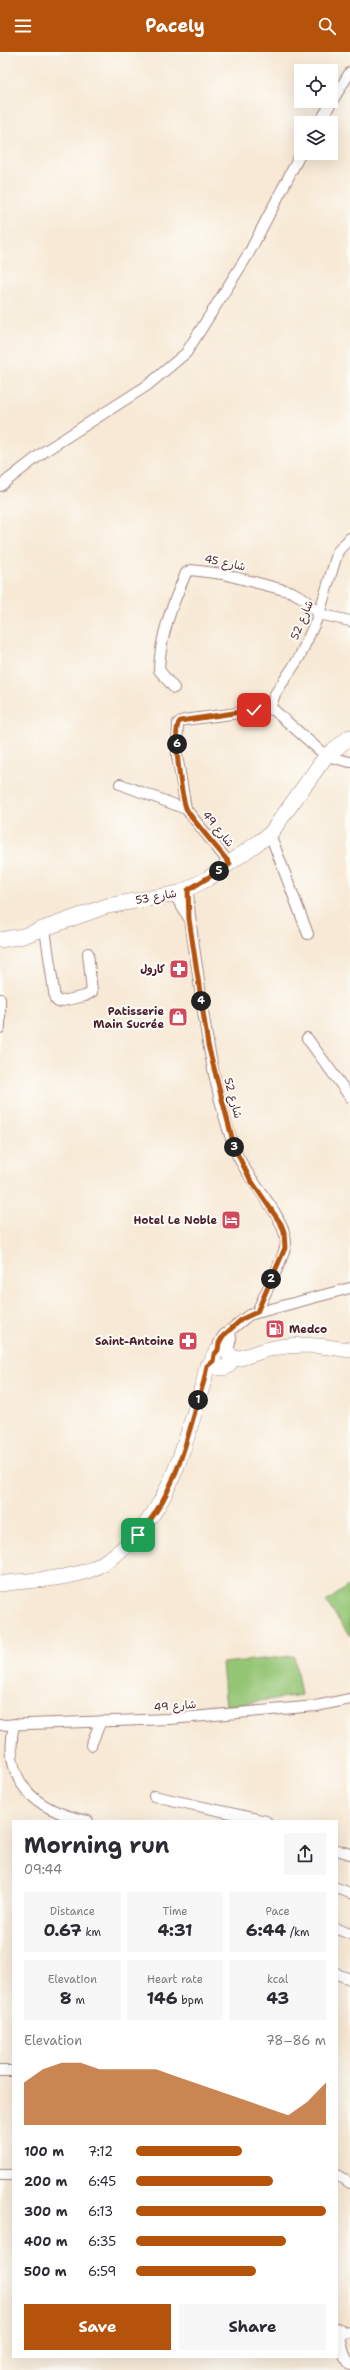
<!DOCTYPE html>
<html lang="en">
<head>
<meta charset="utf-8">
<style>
  :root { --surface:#fff; --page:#f7f7f7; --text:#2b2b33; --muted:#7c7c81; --accent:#b45309 }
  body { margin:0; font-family:"Shantell Sans","Playpen Sans Arabic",sans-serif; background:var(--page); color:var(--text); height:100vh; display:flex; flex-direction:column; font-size:15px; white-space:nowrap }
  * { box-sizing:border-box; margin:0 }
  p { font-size:13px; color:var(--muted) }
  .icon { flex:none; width:22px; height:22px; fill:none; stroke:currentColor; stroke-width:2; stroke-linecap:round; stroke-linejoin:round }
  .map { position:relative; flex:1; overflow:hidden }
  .panel { position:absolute; left:12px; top:1768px; width:326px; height:538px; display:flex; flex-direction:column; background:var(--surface); border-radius:0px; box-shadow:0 4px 16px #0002 }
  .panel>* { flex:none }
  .controls { position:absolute; left:294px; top:12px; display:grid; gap:8px }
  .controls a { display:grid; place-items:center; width:44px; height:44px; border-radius:0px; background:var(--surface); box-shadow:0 4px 16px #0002; font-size:20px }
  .pin { position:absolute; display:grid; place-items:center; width:34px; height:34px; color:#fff; margin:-17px; border-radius:8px; box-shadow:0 2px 6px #0006 }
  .km { position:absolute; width:20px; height:20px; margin:-10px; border-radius:50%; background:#222; color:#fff; font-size:11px; line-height:20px; text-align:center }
  .round { display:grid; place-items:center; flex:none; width:42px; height:42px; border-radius:0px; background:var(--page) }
  .headline { display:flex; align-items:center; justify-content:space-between; height:68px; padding:0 12px }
  h1 { font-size:22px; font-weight:700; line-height:30px }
  .stats { display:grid; grid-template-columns:repeat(3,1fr); gap:6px; height:68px; padding:4px 12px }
  .stats div { display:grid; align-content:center; border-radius:0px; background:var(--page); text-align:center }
  .stats b { font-size:17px; font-weight:700 }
  .stats small { font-size:11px; font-weight:400 }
  .stats p { font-size:11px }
  .chart { height:112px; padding:8px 12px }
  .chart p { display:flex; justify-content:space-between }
  .chart svg { width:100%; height:72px; margin-top:4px; fill:var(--accent); opacity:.7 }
  .button { display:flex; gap:8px; margin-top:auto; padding:8px 12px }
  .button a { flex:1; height:46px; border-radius:0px; background:var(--accent); color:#fff; font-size:16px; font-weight:700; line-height:46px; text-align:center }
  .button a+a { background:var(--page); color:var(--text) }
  ul { padding:0 12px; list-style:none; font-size:13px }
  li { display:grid; grid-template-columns:64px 48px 1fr; align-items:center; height:30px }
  li i { height:10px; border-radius:5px; background:var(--accent) }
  header { display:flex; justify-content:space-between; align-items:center; height:52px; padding:0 12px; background:var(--accent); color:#fff; font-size:18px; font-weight:700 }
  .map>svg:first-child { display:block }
  .green { fill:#95c676; stroke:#707250 }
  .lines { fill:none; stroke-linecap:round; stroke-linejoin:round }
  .street-casing { stroke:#a08480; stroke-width:12 }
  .secondary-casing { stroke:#a08480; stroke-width:16 }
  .street { stroke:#fff; stroke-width:10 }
  .secondary { stroke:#fff; stroke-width:15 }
  .route-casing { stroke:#fff; stroke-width:8 }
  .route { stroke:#b45309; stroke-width:5 }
  .labels { text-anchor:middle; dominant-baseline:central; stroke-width:4; stroke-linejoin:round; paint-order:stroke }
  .street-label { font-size:11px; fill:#4a1f2b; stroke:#fdfcf7 }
  .poi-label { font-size:11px; font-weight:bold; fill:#4a1f2b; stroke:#fdfcf7; text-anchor:end }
</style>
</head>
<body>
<header><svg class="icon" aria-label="menu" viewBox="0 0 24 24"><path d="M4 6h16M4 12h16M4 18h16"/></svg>Pacely<svg class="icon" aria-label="search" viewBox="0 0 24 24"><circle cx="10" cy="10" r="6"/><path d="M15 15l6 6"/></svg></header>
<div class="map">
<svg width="350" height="2318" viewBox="0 0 350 2318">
  <rect width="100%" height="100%" fill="#fdfcf7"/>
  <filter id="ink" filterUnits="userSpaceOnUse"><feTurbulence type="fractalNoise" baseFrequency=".025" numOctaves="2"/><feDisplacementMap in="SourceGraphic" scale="8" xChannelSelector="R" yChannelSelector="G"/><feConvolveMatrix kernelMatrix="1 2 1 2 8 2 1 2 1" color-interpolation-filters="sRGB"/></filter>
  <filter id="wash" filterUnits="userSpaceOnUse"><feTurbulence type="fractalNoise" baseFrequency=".012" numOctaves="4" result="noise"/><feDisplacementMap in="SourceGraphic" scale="16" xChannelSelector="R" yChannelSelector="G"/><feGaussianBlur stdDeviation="0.9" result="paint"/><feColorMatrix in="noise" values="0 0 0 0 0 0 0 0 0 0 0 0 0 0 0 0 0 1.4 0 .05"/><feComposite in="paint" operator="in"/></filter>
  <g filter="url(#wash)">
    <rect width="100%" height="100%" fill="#f7e9d5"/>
    <g class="green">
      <path d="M350,1533v51l-24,-34z"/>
      <path d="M294,1604l7,39 -75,11 -4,-43z"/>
    </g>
  </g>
  <g filter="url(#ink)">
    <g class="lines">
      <defs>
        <g id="street">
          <path d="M319,71l31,-51"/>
          <path d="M0,434l45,-35 103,-66 38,-32 63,-100 52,-100"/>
          <path d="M174,636l-15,-18c1,-34 13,-65 27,-97l5,-3 32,4 69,18 11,6 16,16 31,7"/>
          <path d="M270,657l5,-15 24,-36 20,-44 19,-63 12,-13"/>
          <path d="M120,732l66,25 44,55"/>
          <path d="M186,757l-9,-54 1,-32 6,-3 86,-11 5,2 51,45 24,6"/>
          <path d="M270,782l38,100"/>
          <path d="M188,838c1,29 6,56 10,84 7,58 17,121 37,176 11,29 49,63 51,92 0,13 -23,55 -29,70"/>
          <path d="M174,842l14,23"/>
          <path d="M45,877l10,70 3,3 27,-6 7,-4 -4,-39"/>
          <path d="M0,947v29"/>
          <path d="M307,986l43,59"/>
          <path d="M218,1298l1,-7 4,-7 26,-21 101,-27"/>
          <path d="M228,1299l3,-13 -1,-6"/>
          <path d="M14,1672c-12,58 20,86 74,97"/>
          <path d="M0,1673l170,-6 146,-13 34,-7"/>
          <path d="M91,1693l10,-24"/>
          <path d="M154,1744l112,25"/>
          <path d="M337,1798l13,4"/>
          <path d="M337,1836l13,5"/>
          <path d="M337,1877l13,5"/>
          <path d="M337,1922l13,5"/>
          <path d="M0,2019h13"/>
          <path d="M0,2123h13"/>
          <path d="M337,2123l13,8"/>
          <path d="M337,2276l7,5 6,-1"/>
          <path d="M338,2278l7,27 5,8"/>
        </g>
        <g id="secondary">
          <path d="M0,888l23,-4 84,-30 73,-13 29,-15 61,-44 56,-78 24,-19"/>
          <circle cx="222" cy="1307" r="9"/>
          <path d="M231,1308c14,-2 25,-8 39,-11 26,-7 53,-3 80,1"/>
          <path d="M0,1532c29,-4 60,-4 87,-13 11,-3 20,-11 29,-17 55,-42 68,-110 88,-173l3,-15 6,-5"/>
        </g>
      </defs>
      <use href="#street" class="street-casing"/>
      <use href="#secondary" class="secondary-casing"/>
      <use href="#street" class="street"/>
      <use href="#secondary" class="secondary"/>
    </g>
  </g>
  <g class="lines" filter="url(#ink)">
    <defs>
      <path id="route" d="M138,1483c6,-7 12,-14 17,-22 26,-38 35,-88 49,-132l3,-15 6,-5 1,-6 4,-5 1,-7 4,-7 19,-17 15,-7 28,-64 -1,-16 -3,-8 -31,-45 -15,-30 -27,-104 -19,-126 -1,-29 42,-26c-8,-11 -40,-46 -44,-56 -4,-12 -15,-79 -6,-87l74,-11"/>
    </defs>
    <use href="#route" class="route-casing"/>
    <use href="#route" class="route"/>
  </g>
  <defs>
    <symbol id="pharmacy-square" viewBox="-11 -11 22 22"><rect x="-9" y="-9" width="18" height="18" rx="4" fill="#d1495b" stroke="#fdfcf7"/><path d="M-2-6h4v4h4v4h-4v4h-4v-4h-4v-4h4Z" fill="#fff"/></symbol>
    <symbol id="shop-square" viewBox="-11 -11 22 22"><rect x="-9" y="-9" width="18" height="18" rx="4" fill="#d1495b" stroke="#fdfcf7"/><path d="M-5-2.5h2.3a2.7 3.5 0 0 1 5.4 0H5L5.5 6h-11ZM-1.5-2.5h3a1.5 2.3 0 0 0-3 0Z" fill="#fff"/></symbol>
    <symbol id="hotel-square" viewBox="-11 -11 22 22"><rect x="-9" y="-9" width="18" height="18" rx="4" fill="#d1495b" stroke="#fdfcf7"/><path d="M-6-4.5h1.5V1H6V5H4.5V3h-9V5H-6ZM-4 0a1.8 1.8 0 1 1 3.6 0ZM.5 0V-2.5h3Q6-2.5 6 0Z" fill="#fff"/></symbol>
    <symbol id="fuel-square" viewBox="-11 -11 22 22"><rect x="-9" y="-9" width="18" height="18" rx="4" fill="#d1495b" stroke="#fdfcf7"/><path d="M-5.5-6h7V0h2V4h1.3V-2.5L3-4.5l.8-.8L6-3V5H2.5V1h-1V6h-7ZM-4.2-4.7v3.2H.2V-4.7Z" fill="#fff"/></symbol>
  </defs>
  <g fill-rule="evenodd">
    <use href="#pharmacy-square" x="168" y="906" width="22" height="22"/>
    <use href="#shop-square" x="167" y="954" width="22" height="22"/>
    <use href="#hotel-square" x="220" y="1157" width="22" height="22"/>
    <use href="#fuel-square" x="264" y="1266" width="22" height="22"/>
    <use href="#pharmacy-square" x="177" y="1278" width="22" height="22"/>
  </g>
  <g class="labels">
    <g class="street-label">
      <text transform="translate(225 511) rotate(12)">شارع 45</text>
      <text transform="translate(302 568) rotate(-67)">شارع 52</text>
      <text transform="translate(218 777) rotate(51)">شارع 49</text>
      <text transform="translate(156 845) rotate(-10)">شارع 53</text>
      <text transform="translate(233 1046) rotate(75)">شارع 52</text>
      <text transform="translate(175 1654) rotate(-4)">شارع 49</text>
    </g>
    <g class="poi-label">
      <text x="165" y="917">كارول</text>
      <text x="164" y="959">Patisserie<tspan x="164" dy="13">Main Sucrée</tspan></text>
      <text x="217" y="1168">Hotel Le Noble</text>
      <text x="289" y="1277" text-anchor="start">Medco</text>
      <text x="174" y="1289">Saint-Antoine</text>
    </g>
  </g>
</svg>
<div class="controls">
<a><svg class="icon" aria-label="locate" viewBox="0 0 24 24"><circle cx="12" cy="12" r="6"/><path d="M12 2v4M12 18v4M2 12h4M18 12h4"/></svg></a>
<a><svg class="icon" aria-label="layers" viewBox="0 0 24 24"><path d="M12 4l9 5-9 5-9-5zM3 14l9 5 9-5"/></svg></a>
</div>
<div class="pin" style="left:138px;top:1483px;background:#1e9e55"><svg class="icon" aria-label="arrive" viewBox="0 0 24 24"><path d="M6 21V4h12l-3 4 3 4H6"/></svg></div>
<div class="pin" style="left:254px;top:658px;background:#d93025"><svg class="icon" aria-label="check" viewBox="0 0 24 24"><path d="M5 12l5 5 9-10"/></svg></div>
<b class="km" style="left:198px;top:1348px">1</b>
<b class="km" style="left:271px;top:1227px">2</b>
<b class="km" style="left:234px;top:1095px">3</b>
<b class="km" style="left:201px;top:949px">4</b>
<b class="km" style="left:219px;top:819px">5</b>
<b class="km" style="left:177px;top:692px">6</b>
<section class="panel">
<div class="headline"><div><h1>Morning run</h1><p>09:44</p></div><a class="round"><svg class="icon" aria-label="share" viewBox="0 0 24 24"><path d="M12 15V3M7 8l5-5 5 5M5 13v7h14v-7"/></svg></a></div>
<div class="stats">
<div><p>Distance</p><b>0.67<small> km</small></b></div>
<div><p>Time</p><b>4:31</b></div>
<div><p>Pace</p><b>6:44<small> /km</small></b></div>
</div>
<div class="stats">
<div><p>Elevation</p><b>8<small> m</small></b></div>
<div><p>Heart rate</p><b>146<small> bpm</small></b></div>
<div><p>kcal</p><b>43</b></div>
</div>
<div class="chart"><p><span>Elevation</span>78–86 m</p>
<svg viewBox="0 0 160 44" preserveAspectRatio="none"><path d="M0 44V18L10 10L20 6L30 6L40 10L50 10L60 10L70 10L80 14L90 18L100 22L110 26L120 30L130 34L140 38L150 30L160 18V44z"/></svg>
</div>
<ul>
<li><b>100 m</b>7:12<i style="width:56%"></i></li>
<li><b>200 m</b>6:45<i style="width:72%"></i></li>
<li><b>300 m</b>6:13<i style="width:100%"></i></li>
<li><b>400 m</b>6:35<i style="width:79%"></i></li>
<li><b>500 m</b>6:59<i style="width:63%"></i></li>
</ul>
<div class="button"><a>Save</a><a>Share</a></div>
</section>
</div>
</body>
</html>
